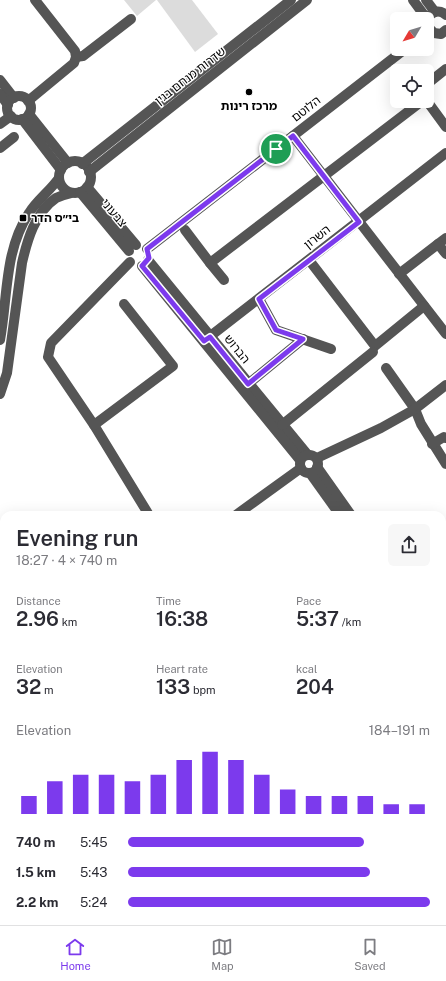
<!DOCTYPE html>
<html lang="en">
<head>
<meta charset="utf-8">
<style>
  :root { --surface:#fff; --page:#f7f7f7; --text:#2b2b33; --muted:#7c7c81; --line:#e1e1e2; --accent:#7c3aed }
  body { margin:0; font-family:"Public Sans","Noto Sans Hebrew",sans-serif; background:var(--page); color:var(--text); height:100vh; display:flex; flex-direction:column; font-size:15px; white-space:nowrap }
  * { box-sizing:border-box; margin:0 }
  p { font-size:13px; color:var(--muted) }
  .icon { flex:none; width:22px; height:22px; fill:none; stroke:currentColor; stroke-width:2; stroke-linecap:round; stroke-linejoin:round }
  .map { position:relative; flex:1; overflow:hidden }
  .sheet { position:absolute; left:0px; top:511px; width:446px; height:414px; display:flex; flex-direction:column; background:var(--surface); border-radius:12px 12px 0 0; box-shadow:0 4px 16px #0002 }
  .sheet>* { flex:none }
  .needle { width:26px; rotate:232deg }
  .fabs { position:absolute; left:390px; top:12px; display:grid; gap:8px }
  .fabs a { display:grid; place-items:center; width:44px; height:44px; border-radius:6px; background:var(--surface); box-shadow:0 4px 16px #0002; font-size:20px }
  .pin { position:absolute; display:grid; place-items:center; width:34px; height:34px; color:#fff; margin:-17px; border:2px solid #fff; border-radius:50%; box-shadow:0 1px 4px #0007 }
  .round { display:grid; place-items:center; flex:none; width:42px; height:42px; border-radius:6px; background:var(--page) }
  .headline { display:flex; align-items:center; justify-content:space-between; height:68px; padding:0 16px }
  h1 { font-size:22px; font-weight:600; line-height:30px }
  .figures { display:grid; grid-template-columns:repeat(3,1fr); gap:6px; height:68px; padding:4px 16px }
  .figures div { display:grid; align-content:center }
  .figures b { font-size:20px; font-weight:600 }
  .figures small { font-size:11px; font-weight:400 }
  .figures p { font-size:11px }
  .chart { height:112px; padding:8px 16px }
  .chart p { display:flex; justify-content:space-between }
  .chart svg { width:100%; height:72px; margin-top:4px; stroke:var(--accent); stroke-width:6 }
  ul { padding:0 16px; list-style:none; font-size:13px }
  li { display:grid; grid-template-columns:64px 48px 1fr; align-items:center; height:30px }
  li i { height:10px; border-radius:5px; background:var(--accent) }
  .dock { display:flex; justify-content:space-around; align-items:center; height:56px; border-top:1px solid var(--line); background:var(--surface); font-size:11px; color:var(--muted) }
  .dock a { display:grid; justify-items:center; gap:2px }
  .dock .current { color:var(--accent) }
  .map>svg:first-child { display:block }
  .green { fill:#dcdcdc }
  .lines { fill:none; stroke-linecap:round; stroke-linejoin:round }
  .minor { stroke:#555; stroke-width:10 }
  .route-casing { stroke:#fff; stroke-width:8 }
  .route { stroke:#7c3aed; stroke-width:5 }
  .poi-dot { fill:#000; stroke:#fff; stroke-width:1.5 }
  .labels { text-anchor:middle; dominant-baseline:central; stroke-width:3; stroke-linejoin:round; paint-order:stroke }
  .street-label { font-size:12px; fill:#000; stroke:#fff }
  .poi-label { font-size:12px; font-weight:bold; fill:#000; stroke:#fff }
</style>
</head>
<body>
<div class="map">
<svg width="446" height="925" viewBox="0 0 446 925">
  <rect width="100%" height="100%" fill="#fff"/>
  <g class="green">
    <path d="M124,0h32l-19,16z"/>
    <path d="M157,0h35l26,34 -23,18z"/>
  </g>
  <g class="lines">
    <g class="minor">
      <path d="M413,0l14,19"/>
      <path d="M426,0l9,12"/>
      <path d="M427,20c4,-9 12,-11 19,-5"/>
      <path d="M427,26l7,7 7,1 5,-4"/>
      <path d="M76,57l7,-1 48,-37"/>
      <path d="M0,80l14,18"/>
      <path d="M427,84l19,-15"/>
      <path d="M0,94l8,11"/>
      <circle cx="19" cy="108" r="12"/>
      <path d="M28,101l46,-38 2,-6 -1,-6 -40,-51"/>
      <path d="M427,101l19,26"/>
      <path d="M29,114l39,49"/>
      <path d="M22,119l39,51"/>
      <path d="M0,124l11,-8"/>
      <path d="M293,136l153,198"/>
      <path d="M0,148l14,-11"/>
      <circle cx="75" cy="177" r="16"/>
      <path d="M82,164l209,-164"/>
      <path d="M89,172l218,-172"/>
      <path d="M87,187l49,58"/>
      <path d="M80,192l49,59"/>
      <path d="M185,230l25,33 212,-162"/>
      <path d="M438,244l8,-6"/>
      <path d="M147,249l258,-200"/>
      <path d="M148,260l159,194"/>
      <path d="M309,260l66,86 49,-40"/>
      <path d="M130,262l-79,81 -3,14 46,68 55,90"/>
      <path d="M210,263l14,17"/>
      <path d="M142,266l158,194"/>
      <path d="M399,274l39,-30 8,10"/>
      <path d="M259,299l17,31 55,19"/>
      <path d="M0,340c8,-43 4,-89 29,-127 8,-13 21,-22 30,-35"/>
      <path d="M204,341l242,-188"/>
      <path d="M386,368l29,41 6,15 25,40"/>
      <path d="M248,384l55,-45"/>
      <path d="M0,394l7,-21 15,-110c5,-22 13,-51 34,-65 4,-2 10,-4 15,-5"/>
      <path d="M94,425l79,-59 -49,-62"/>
      <path d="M282,425l91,-73"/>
      <path d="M432,444l12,-7 2,1"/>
      <circle cx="309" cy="464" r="9"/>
      <path d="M317,458l64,-30 34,-19 31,-24"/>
      <path d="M317,467l34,48"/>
      <path d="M310,473l30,42"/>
      <path d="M236,515l65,-47"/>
      <path d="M0,639l4,5"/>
      <path d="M442,643l3,4"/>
      <path d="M442,675l4,2"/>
      <path d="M442,700l4,6"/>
      <path d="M0,702l4,5"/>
      <path d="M442,827l4,24"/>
      <path d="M0,852l4,2"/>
      <path d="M98,921l5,4"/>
      <path d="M189,921l4,4"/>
      <path d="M121,925l5,-4"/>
      <path d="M271,925l9,-4"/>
      <path d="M442,925l4,-66"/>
    </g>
  </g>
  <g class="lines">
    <defs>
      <path id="route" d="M293,136l66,86 -100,77 17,31 27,9 -55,45 -38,-47 -6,4 -62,-75 7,-8 -2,-9z"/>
    </defs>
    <use href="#route" class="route-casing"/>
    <use href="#route" class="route"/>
  </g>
  <g class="poi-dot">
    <circle cx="249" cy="92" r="4"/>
    <rect x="19" y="214" width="8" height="8" rx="2"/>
  </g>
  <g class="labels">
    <g class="street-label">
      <text transform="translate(190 76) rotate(-38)">שדרות מנחם בגין</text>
      <text transform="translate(306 109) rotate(-38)">הלוטם</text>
      <text transform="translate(114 213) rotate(50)">צבעוני</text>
      <text transform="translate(317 237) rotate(-38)">השרון</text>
      <text transform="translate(237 349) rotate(51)">הברוש</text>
    </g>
    <g class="poi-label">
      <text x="249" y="106">מרכז רינות</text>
      <text x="31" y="218" text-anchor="start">בי״ס הדר</text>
    </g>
  </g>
</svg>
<div class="fabs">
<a><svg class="needle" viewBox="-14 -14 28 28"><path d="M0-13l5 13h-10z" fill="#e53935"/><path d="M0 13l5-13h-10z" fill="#7c7c81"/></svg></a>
<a><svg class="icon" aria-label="locate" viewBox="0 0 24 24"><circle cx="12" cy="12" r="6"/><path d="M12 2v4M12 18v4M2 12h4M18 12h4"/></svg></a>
</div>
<div class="pin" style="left:276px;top:149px;background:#1e9e55"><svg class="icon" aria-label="arrive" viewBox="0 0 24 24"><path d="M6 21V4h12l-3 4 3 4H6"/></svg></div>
<section class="sheet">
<div class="headline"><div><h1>Evening run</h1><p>18:27 · 4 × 740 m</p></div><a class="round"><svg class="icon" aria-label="share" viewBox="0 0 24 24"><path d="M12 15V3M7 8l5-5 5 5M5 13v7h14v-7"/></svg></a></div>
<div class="figures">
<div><p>Distance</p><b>2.96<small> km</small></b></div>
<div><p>Time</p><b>16:38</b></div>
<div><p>Pace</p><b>5:37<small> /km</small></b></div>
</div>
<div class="figures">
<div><p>Elevation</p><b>32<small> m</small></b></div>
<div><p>Heart rate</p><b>133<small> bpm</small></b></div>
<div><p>kcal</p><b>204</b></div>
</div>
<div class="chart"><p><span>Elevation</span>184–191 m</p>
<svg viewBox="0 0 160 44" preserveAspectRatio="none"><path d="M5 44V33M15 44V24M25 44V20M35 44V20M45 44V24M55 44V20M65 44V11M75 44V6M85 44V11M95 44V20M105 44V29M115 44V33M125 44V33M135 44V33M145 44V38M155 44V38"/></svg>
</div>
<ul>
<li><b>740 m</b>5:45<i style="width:78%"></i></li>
<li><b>1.5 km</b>5:43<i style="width:80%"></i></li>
<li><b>2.2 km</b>5:24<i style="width:100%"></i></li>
</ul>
</section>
</div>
<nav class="dock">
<a class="current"><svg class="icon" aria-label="home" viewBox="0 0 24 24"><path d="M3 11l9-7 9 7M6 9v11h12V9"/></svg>Home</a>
<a><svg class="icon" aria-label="map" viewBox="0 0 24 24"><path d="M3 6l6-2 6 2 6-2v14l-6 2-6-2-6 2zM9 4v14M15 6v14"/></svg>Map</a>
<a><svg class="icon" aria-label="saved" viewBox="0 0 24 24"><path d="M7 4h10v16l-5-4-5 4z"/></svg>Saved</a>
</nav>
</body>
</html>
